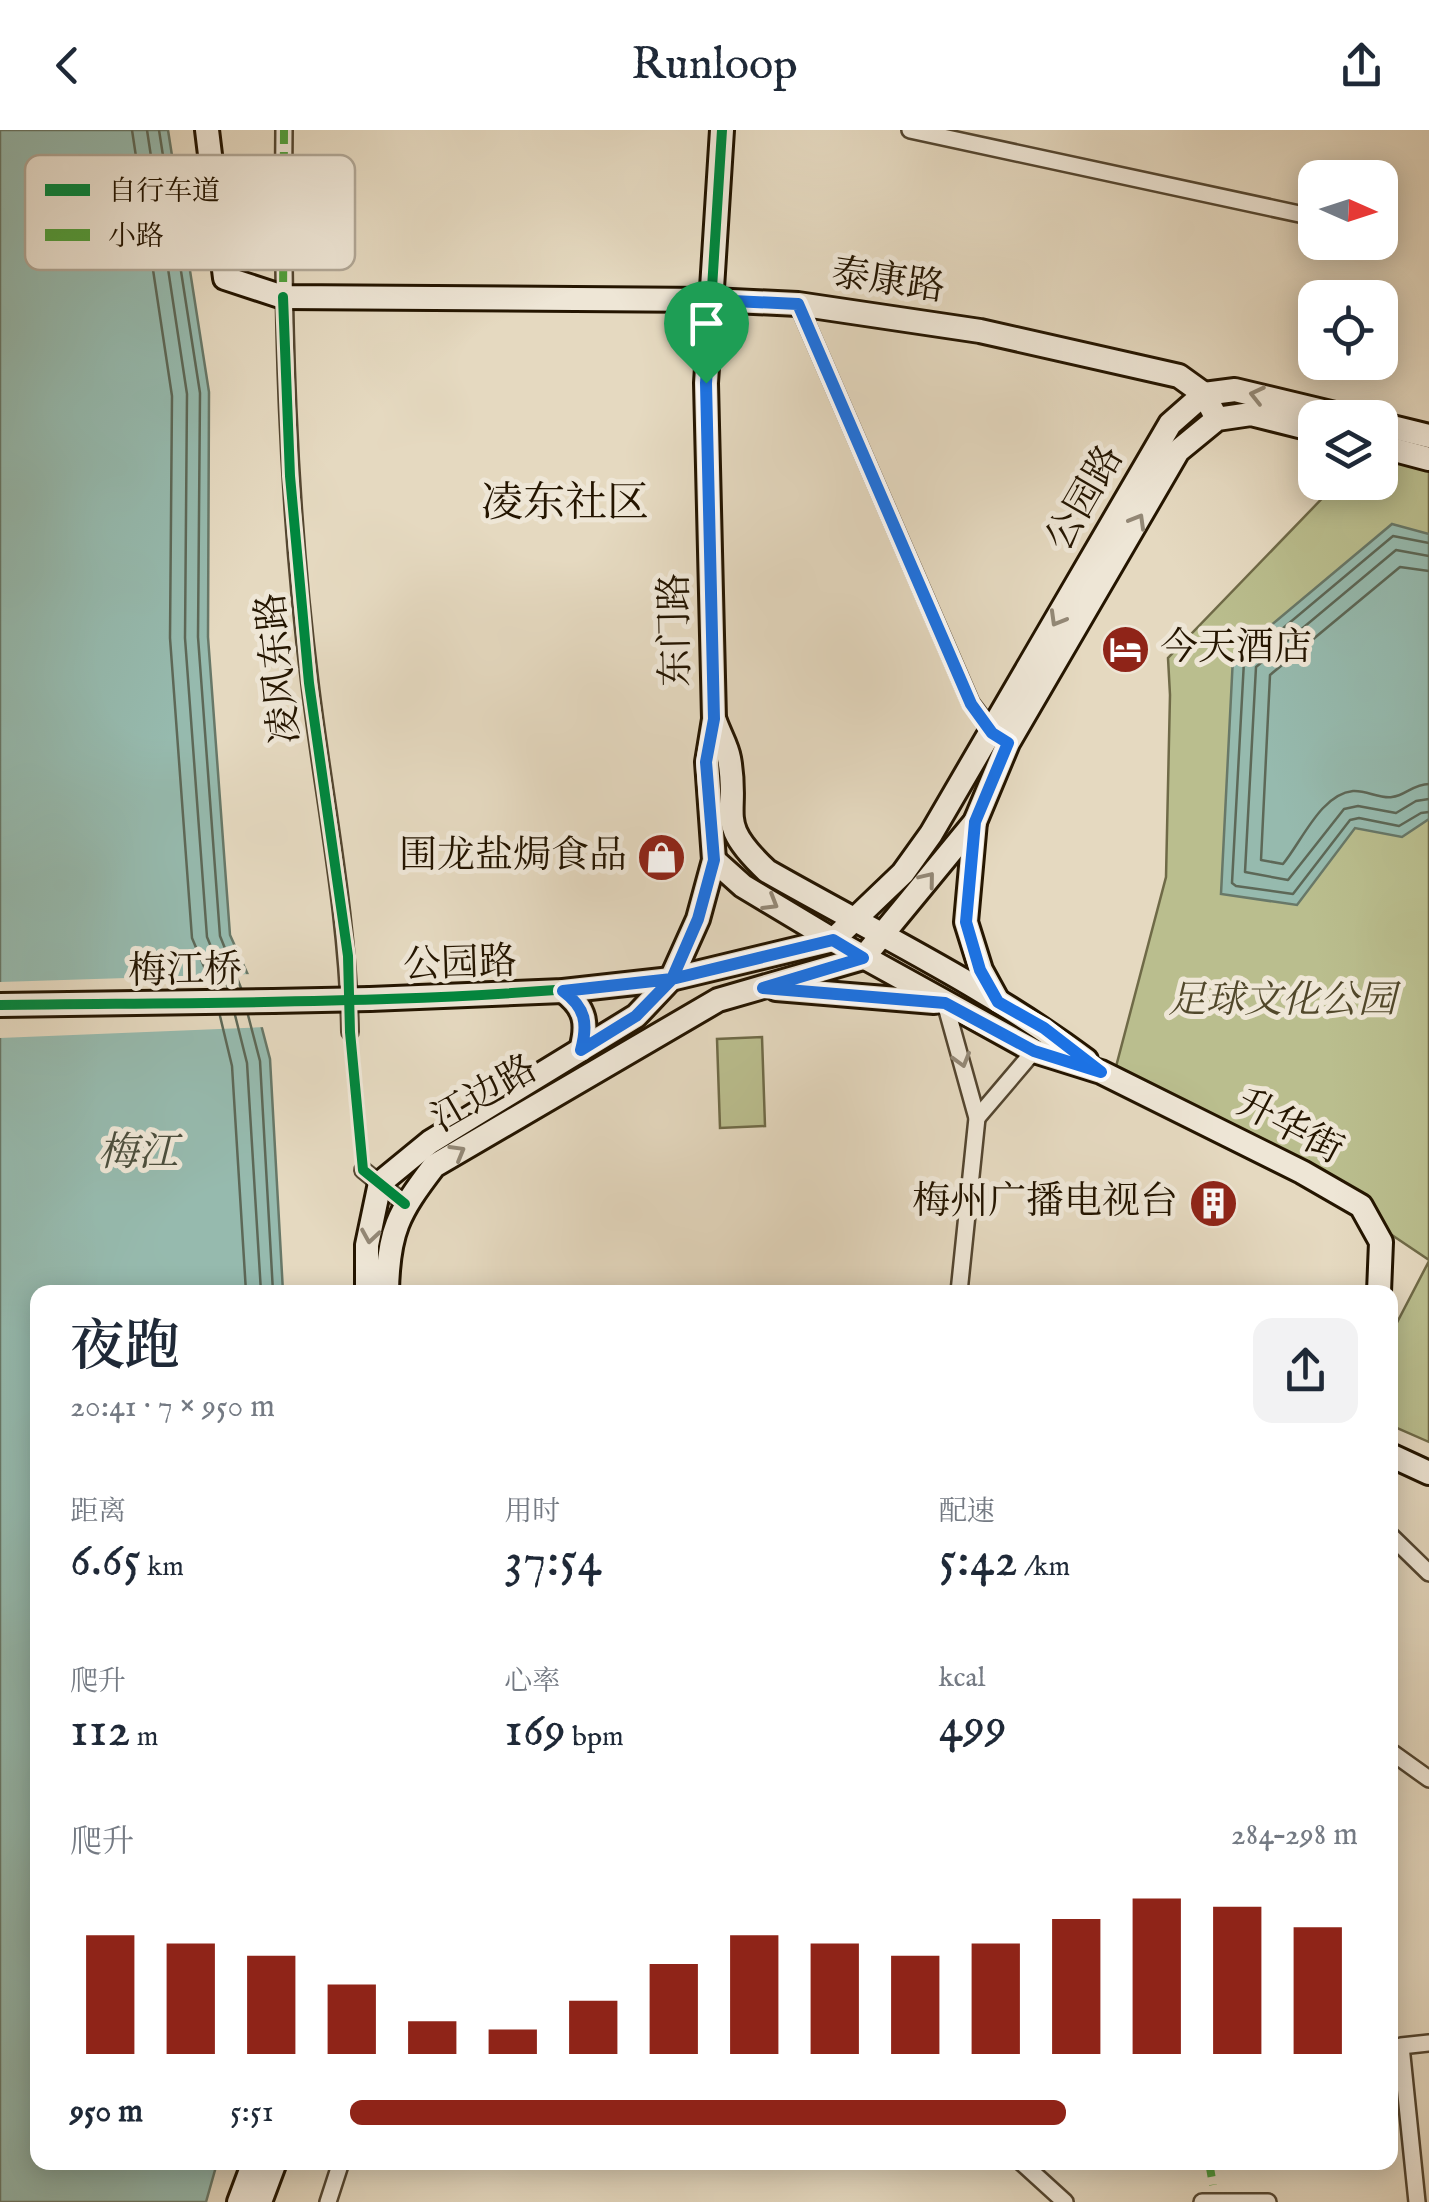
<!DOCTYPE html>
<html lang="zh">
<head>
<meta charset="utf-8">
<style>
  :root { --surface:#fff; --page:#f2f2f3; --text:#1f2937; --muted:#747a83; --accent:#8f2418 }
  body { margin:0; font-family:"IM FELL English","Noto Serif SC",serif; background:var(--page); color:var(--text); height:100vh; display:flex; flex-direction:column; font-size:38px; white-space:nowrap }
  * { box-sizing:border-box; margin:0 }
  p { font-size:32px; color:var(--muted) }
  .icon { flex:none; width:55px; height:55px; fill:none; stroke:currentColor; stroke-width:2; stroke-linecap:round; stroke-linejoin:round }
  .map { position:relative; flex:1; overflow:hidden }
  .side { position:absolute; left:30px; top:1155px; width:1368px; height:885px; display:flex; flex-direction:column; background:var(--surface); border-radius:20px; box-shadow:0 5px 25px #0003 }
  .side>* { flex:none }
  .needle { width:65px; rotate:93deg }
  .tools { position:absolute; left:1298px; top:30px; display:grid; gap:20px }
  .tools a { display:grid; place-items:center; width:100px; height:100px; border-radius:20px; background:var(--surface); box-shadow:0 5px 25px #0003; font-size:50px }
  .pin { position:absolute; display:grid; place-items:center; width:85px; height:85px; color:#fff; margin:-102px -42px; border-radius:50% 50% 50% 0; rotate:-45deg; box-shadow:0 0 10px #0007 }
  .pin .icon { rotate:45deg }
  .round { display:grid; place-items:center; flex:none; width:105px; height:105px; border-radius:20px; background:var(--page) }
  .overview { display:flex; align-items:center; justify-content:space-between; height:170px; padding:0 40px }
  h1 { font-size:55px; font-weight:600; line-height:75px }
  .stats { display:grid; grid-template-columns:repeat(3,1fr); gap:15px; height:170px; padding:10px 40px }
  .stats div { display:grid; align-content:center }
  .stats b { font-size:50px; font-weight:600 }
  .stats small { font-size:28px; font-weight:400 }
  .stats p { font-size:28px }
  .chart { height:280px; padding:20px 40px }
  .chart p { display:flex; justify-content:space-between }
  .chart svg { width:100%; height:180px; margin-top:10px; stroke:var(--accent); stroke-width:6 }
  ul { padding:0 40px; list-style:none; font-size:32px }
  li { display:grid; grid-template-columns:160px 120px 1fr; align-items:center; height:75px }
  li i { height:25px; border-radius:12px; background:var(--accent) }
  header { display:flex; justify-content:space-between; align-items:center; height:130px; padding:0 40px; background:var(--surface); font-size:45px; font-weight:600 }
  .map>svg:first-child { display:block }
  .green { fill:#babe8e; stroke:#6f6a47; stroke-width:2.5 }
  .water { fill:#96baae; stroke:#687868; stroke-width:2.5 }
  .pier { fill:#e5d9c0 }
  .lines { fill:none; stroke-linecap:round; stroke-linejoin:round }
  .shore { stroke:#5d6857; stroke-width:2.5 }
  .street-tunnel { stroke:#beb29a; stroke-width:15; stroke-dasharray:15 8; stroke-linecap:butt }
  .street-casing { stroke:#544630; stroke-width:20 }
  .secondary-casing { stroke:#241500; stroke-width:28 }
  .street { stroke:#eee6d6; stroke-width:15 }
  .secondary { stroke:#eee6d6; stroke-width:22 }
  .secondary-bridge-casing { stroke:#241500; stroke-width:28; stroke-linecap:butt }
  .secondary-bridge { stroke:#eee6d6; stroke-width:22 }
  .quiet { stroke:#50a03c; stroke-width:8; stroke-dasharray:15 8; stroke-linecap:butt }
  .cycleway-casing { stroke:#eee6d6; stroke-width:16 }
  .cycleway { stroke:#00873e; stroke-width:10 }
  .oneway { stroke:#938876 }
  .route-casing { stroke:#fff; stroke-width:20 }
  .route { stroke:#1a73e8; stroke-width:12 }
  .labels { text-anchor:middle; dominant-baseline:central; stroke-width:10; stroke-linejoin:round; paint-order:stroke }
  .street-label { font-size:38px; fill:#241500; stroke:#eee6d6 }
  .poi-label { font-size:38px; fill:#241500; stroke:#eee6d6; text-anchor:end }
  .park-label { font-size:38px; font-style:italic; fill:#51482b; stroke:#eee6d6 }
  .water-label { font-size:40px; font-style:italic; fill:#4c4f3d; stroke:#eee6d6 }
  .quarter-label { font-size:42px; fill:#241500; stroke:#eee6d6 }
  .key { fill:#eee6d6; stroke:#b1a796; stroke-width:2.5 }
  .key-label { font-size:28px; fill:#241500 }
</style>
</head>
<body>
<header><svg class="icon" aria-label="back" viewBox="0 0 24 24"><path d="M15 5l-7 7 7 7"/></svg>Runloop<svg class="icon" aria-label="share" viewBox="0 0 24 24"><path d="M12 15V3M7 8l5-5 5 5M5 13v7h14v-7"/></svg></header>
<div class="map">
<svg width="1429" height="2072" viewBox="0 0 1429 2072">
  <rect width="100%" height="100%" fill="#e5d9c0"/>
  <filter id="stains"><feTurbulence type="fractalNoise" baseFrequency=".002" numOctaves="4"/><feColorMatrix values="0 0 0 0 .2 0 0 0 0 .09 0 0 0 0 .02 0 0 0 .5 -.17"/></filter>
  <radialGradient id="worn" r=".72"><stop offset=".6" stop-color="#630" stop-opacity="0"/><stop offset="1" stop-color="#630" stop-opacity=".3"/></radialGradient>
  <g class="green">
    <path d="M1380,310l49,12v808l-113,-76 -203,-106 53,-201 4,-182 -2,-37 169,-175 43,-1z"/>
    <path d="M762,907l3,89 -45,2 -3,-89z"/>
    <path d="M1429,1131v181l-39,-17v-89z"/>
  </g>
  <g class="water">
    <path d="M0,0h168l41,262 -1,245 22,298 18,40 22,84 13,233h-245v870l179,1 -11,39h-206z"/>
    <path d="M1392,394l37,10v285l-27,18 -47,-9 -58,77 -76,-11 12,-237z"/>
  </g>
  <path class="pier" d="M253,844l13,53 -266,11v-56z"/>
  <g class="lines">
    <g class="shore">
      <path d="M132,0l40,266 -2,242 22,300 21,50"/>
      <path d="M147,0l40,264 -2,244 22,299 21,51"/>
      <path d="M159,0l41,263 -2,244 22,299 21,52"/>
      <path d="M1429,413l-36,-7 -149,125 -12,222 4,3 57,8 57,-74 9,-2 40,8 22,-13 8,-1"/>
      <path d="M1429,426l-33,-6 -140,117 -11,205 43,8 56,-71 14,-3 38,7 20,-12 13,-2"/>
      <path d="M1429,441l-29,-4 -130,108 -9,185 22,4c19,-23 38,-70 70,-73 13,-1 27,8 39,6 13,-1 21,-13 37,-13"/>
      <path d="M235,885l12,48 14,229"/>
      <path d="M248,885l12,46 13,231"/>
      <path d="M220,886l12,50 14,226"/>
    </g>
    <path class="street-tunnel" d="M350,902l13,138"/>
    <defs>
      <g id="street">
        <path d="M284,0c-2,185 3,370 26,554 14,116 38,231 40,348"/>
        <path d="M910,0l394,85"/>
        <path d="M798,174l173,399 25,33"/>
        <path d="M945,873l32,115 -18,174"/>
        <path d="M977,988l57,-67"/>
        <path d="M363,1040l42,34"/>
        <path d="M1390,1405l39,38"/>
        <path d="M1390,1621l39,28"/>
        <path d="M1021,2032l44,40"/>
        <path d="M328,2072l13,-40"/>
        <path d="M1202,2072h66"/>
        <path d="M1417,2072l-16,-156 28,-3"/>
      </g>
      <g id="secondary">
        <path d="M207,0l18,148 58,19 428,3 87,4 182,27 199,45 25,18 13,25"/>
        <path d="M1380,294l49,12"/>
        <path d="M1380,316l49,13"/>
        <path d="M715,591c4,12 12,25 14,37 11,60 -16,62 38,113 107,61 221,116 319,189"/>
        <path d="M975,692l-9,100 15,48 17,31"/>
        <path d="M714,730l29,26 90,54 201,111 67,21 201,100 59,34 20,36 -2,50"/>
        <path d="M833,810l70,-67 28,-39 239,-410 34,-30 31,-4 117,28"/>
        <path d="M863,828l112,-136 33,-79 170,-292 39,-32 34,-5 64,16"/>
        <path d="M776,859l158,13"/>
        <path d="M563,861c23,17 25,33 18,59"/>
        <path d="M370,869l193,-8 108,-12 162,-39"/>
        <path d="M0,875l273,-4"/>
        <path d="M367,1162v-47l13,-62 50,-41 206,-126 35,-37 27,-60 16,-59 -7,-98 7,-43 -8,-336 16,-253"/>
        <path d="M387,1162c1,-60 11,-79 47,-126l284,-166 145,-42"/>
        <path d="M1390,1325l39,18"/>
        <path d="M239,2072l15,-40"/>
        <path d="M260,2072l15,-40"/>
      </g>
    </defs>
    <use href="#street" class="street-casing"/>
    <use href="#secondary" class="secondary-casing"/>
    <use href="#street" class="street"/>
    <use href="#secondary" class="secondary"/>
    <defs>
      <path id="secondary-bridge" d="M273,871l97,-2"/>
    </defs>
    <use href="#secondary-bridge" class="secondary-bridge-casing"/>
    <use href="#secondary-bridge" class="secondary-bridge"/>
    <g class="quiet">
      <path d="M283,175l1,-175"/>
      <path d="M1209,2032l4,23"/>
    </g>
    <defs>
      <g id="cycleway">
        <path d="M283,167l7,179 19,207 39,273 2,76 13,138 42,34"/>
        <path d="M0,875c224,-3 449,0 671,-26l27,-60 16,-59 -7,-98 7,-43 -8,-336 16,-253"/>
      </g>
    </defs>
    <use href="#cycleway" class="cycleway-casing"/>
    <use href="#cycleway" class="cycleway"/>
  </g>
  <defs><path id="oneway-chevron" d="M-2-3.5L2.5 0L-2 3.5" fill="none" stroke-width="1.6" stroke-linecap="round" stroke-linejoin="round" transform="scale(2.5)"/></defs>
  <g class="oneway">
    <use href="#oneway-chevron" transform="translate(1257 265) rotate(-167)"/>
    <use href="#oneway-chevron" transform="translate(1138 391) rotate(-60)"/>
    <use href="#oneway-chevron" transform="translate(1057 489) rotate(120)"/>
    <use href="#oneway-chevron" transform="translate(928 749) rotate(-51)"/>
    <use href="#oneway-chevron" transform="translate(771 773) rotate(31)"/>
    <use href="#oneway-chevron" transform="translate(962 930) rotate(74)"/>
    <use href="#oneway-chevron" transform="translate(458 1022) rotate(-30)"/>
    <use href="#oneway-chevron" transform="translate(370 1106) rotate(99)"/>
  </g>
  <g class="lines">
    <defs>
      <path id="route" d="M706,253l8,336 -8,43 8,98 -16,59 -26,60 -109,12c23,17 25,33 18,59l55,-34 36,-37 161,-39 30,18 -100,30 182,15 89,48 67,21 -57,-44 -46,-26 -18,-32 -14,-48 9,-100 33,-79 -16,-10 -21,-29 -173,-400 -86,-4 -6,83"/>
    </defs>
    <use href="#route" class="route-casing"/>
    <use href="#route" class="route"/>
  </g>
  <defs>
    <symbol id="hotel-disc" viewBox="-11 -11 22 22"><circle r="9.5" fill="#8f2418" stroke="#eee6d6"/><path d="M-6-4.5h1.5V1H6V5H4.5V3h-9V5H-6ZM-4 0a1.8 1.8 0 1 1 3.6 0ZM.5 0V-2.5h3Q6-2.5 6 0Z" fill="#fff"/></symbol>
    <symbol id="shop-disc" viewBox="-11 -11 22 22"><circle r="9.5" fill="#8f2418" stroke="#eee6d6"/><path d="M-5-2.5h2.3a2.7 3.5 0 0 1 5.4 0H5L5.5 6h-11ZM-1.5-2.5h3a1.5 2.3 0 0 0-3 0Z" fill="#fff"/></symbol>
    <symbol id="building-disc" viewBox="-11 -11 22 22"><circle r="9.5" fill="#8f2418" stroke="#eee6d6"/><path d="M-4-6H4V6H1V3H-1V6H-4ZM-2.5-4.3h1.7v1.8h-1.7ZM.8-4.3h1.7v1.8H.8ZM-2.5-1h1.7V.8h-1.7ZM.8-1h1.7V.8H.8Z" fill="#fff"/></symbol>
  </defs>
  <g fill-rule="evenodd">
    <use href="#hotel-disc" x="1098" y="492" width="55" height="55"/>
    <use href="#shop-disc" x="634" y="700" width="55" height="55"/>
    <use href="#building-disc" x="1186" y="1046" width="55" height="55"/>
  </g>
  <g class="labels">
    <g class="street-label">
      <text transform="translate(888 152) rotate(8)">泰康路</text>
      <text transform="translate(1086 369) rotate(-60)">公园路</text>
      <text transform="translate(677 500) rotate(-91)">东门路</text>
      <text transform="translate(280 538) rotate(-96)">凌风东路</text>
      <text transform="translate(460 835) rotate(-2)">公园路</text>
      <text transform="translate(185 842) rotate(-1)">梅江桥</text>
      <text transform="translate(485 965) rotate(-30)">江边路</text>
      <text transform="translate(1289 998) rotate(28)">升华街</text>
    </g>
    <g class="poi-label">
      <text x="1160" y="519" text-anchor="start">今天酒店</text>
      <text x="627" y="727">围龙盐焗食品</text>
      <text x="1178" y="1073">梅州广播电视台</text>
    </g>
    <g class="park-label">
      <text x="1282" y="872">足球文化公园</text>
    </g>
    <g class="water-label">
      <text x="138" y="1024">梅江</text>
    </g>
    <g class="quarter-label">
      <text x="565" y="374">凌东社区</text>
    </g>
  </g>
  <rect x="25" y="25" width="330" height="115" rx="15" class="key"/>
  <rect x="45" y="54" width="45" height="12" fill="#00873e"/>
  <rect x="45" y="99" width="45" height="12" fill="#50a03c"/>
  <g class="key-label">
    <text x="108" y="70">自行车道</text>
    <text x="108" y="115">小路</text>
  </g>
  <rect width="100%" height="100%" filter="url(#stains)"/>
  <rect width="100%" height="100%" fill="url(#worn)"/>
</svg>
<div class="tools">
<a><svg class="needle" viewBox="-14 -14 28 28"><path d="M0-13l5 13h-10z" fill="#e53935"/><path d="M0 13l5-13h-10z" fill="#747a83"/></svg></a>
<a><svg class="icon" aria-label="locate" viewBox="0 0 24 24"><circle cx="12" cy="12" r="6"/><path d="M12 2v4M12 18v4M2 12h4M18 12h4"/></svg></a>
<a><svg class="icon" aria-label="layers" viewBox="0 0 24 24"><path d="M12 4l9 5-9 5-9-5zM3 14l9 5 9-5"/></svg></a>
</div>
<div class="pin" style="left:706px;top:253px;background:#1e9e55"><svg class="icon" aria-label="arrive" viewBox="0 0 24 24"><path d="M6 21V4h12l-3 4 3 4H6"/></svg></div>
<section class="side">
<div class="overview"><div><h1>夜跑</h1><p>20:41 · 7 × 950 m</p></div><a class="round"><svg class="icon" aria-label="share" viewBox="0 0 24 24"><path d="M12 15V3M7 8l5-5 5 5M5 13v7h14v-7"/></svg></a></div>
<div class="stats">
<div><p>距离</p><b>6.65<small> km</small></b></div>
<div><p>用时</p><b>37:54</b></div>
<div><p>配速</p><b>5:42<small> /km</small></b></div>
</div>
<div class="stats">
<div><p>爬升</p><b>112<small> m</small></b></div>
<div><p>心率</p><b>169<small> bpm</small></b></div>
<div><p>kcal</p><b>499</b></div>
</div>
<div class="chart"><p><span>爬升</span>284–298 m</p>
<svg viewBox="0 0 160 44" preserveAspectRatio="none"><path d="M5 44V15M15 44V17M25 44V20M35 44V27M45 44V36M55 44V38M65 44V31M75 44V22M85 44V15M95 44V17M105 44V20M115 44V17M125 44V11M135 44V6M145 44V8M155 44V13"/></svg>
</div>
<ul>
<li><b>950 m</b>5:51<i style="width:71%"></i></li>
</ul>
</section>
</div>
</body>
</html>
